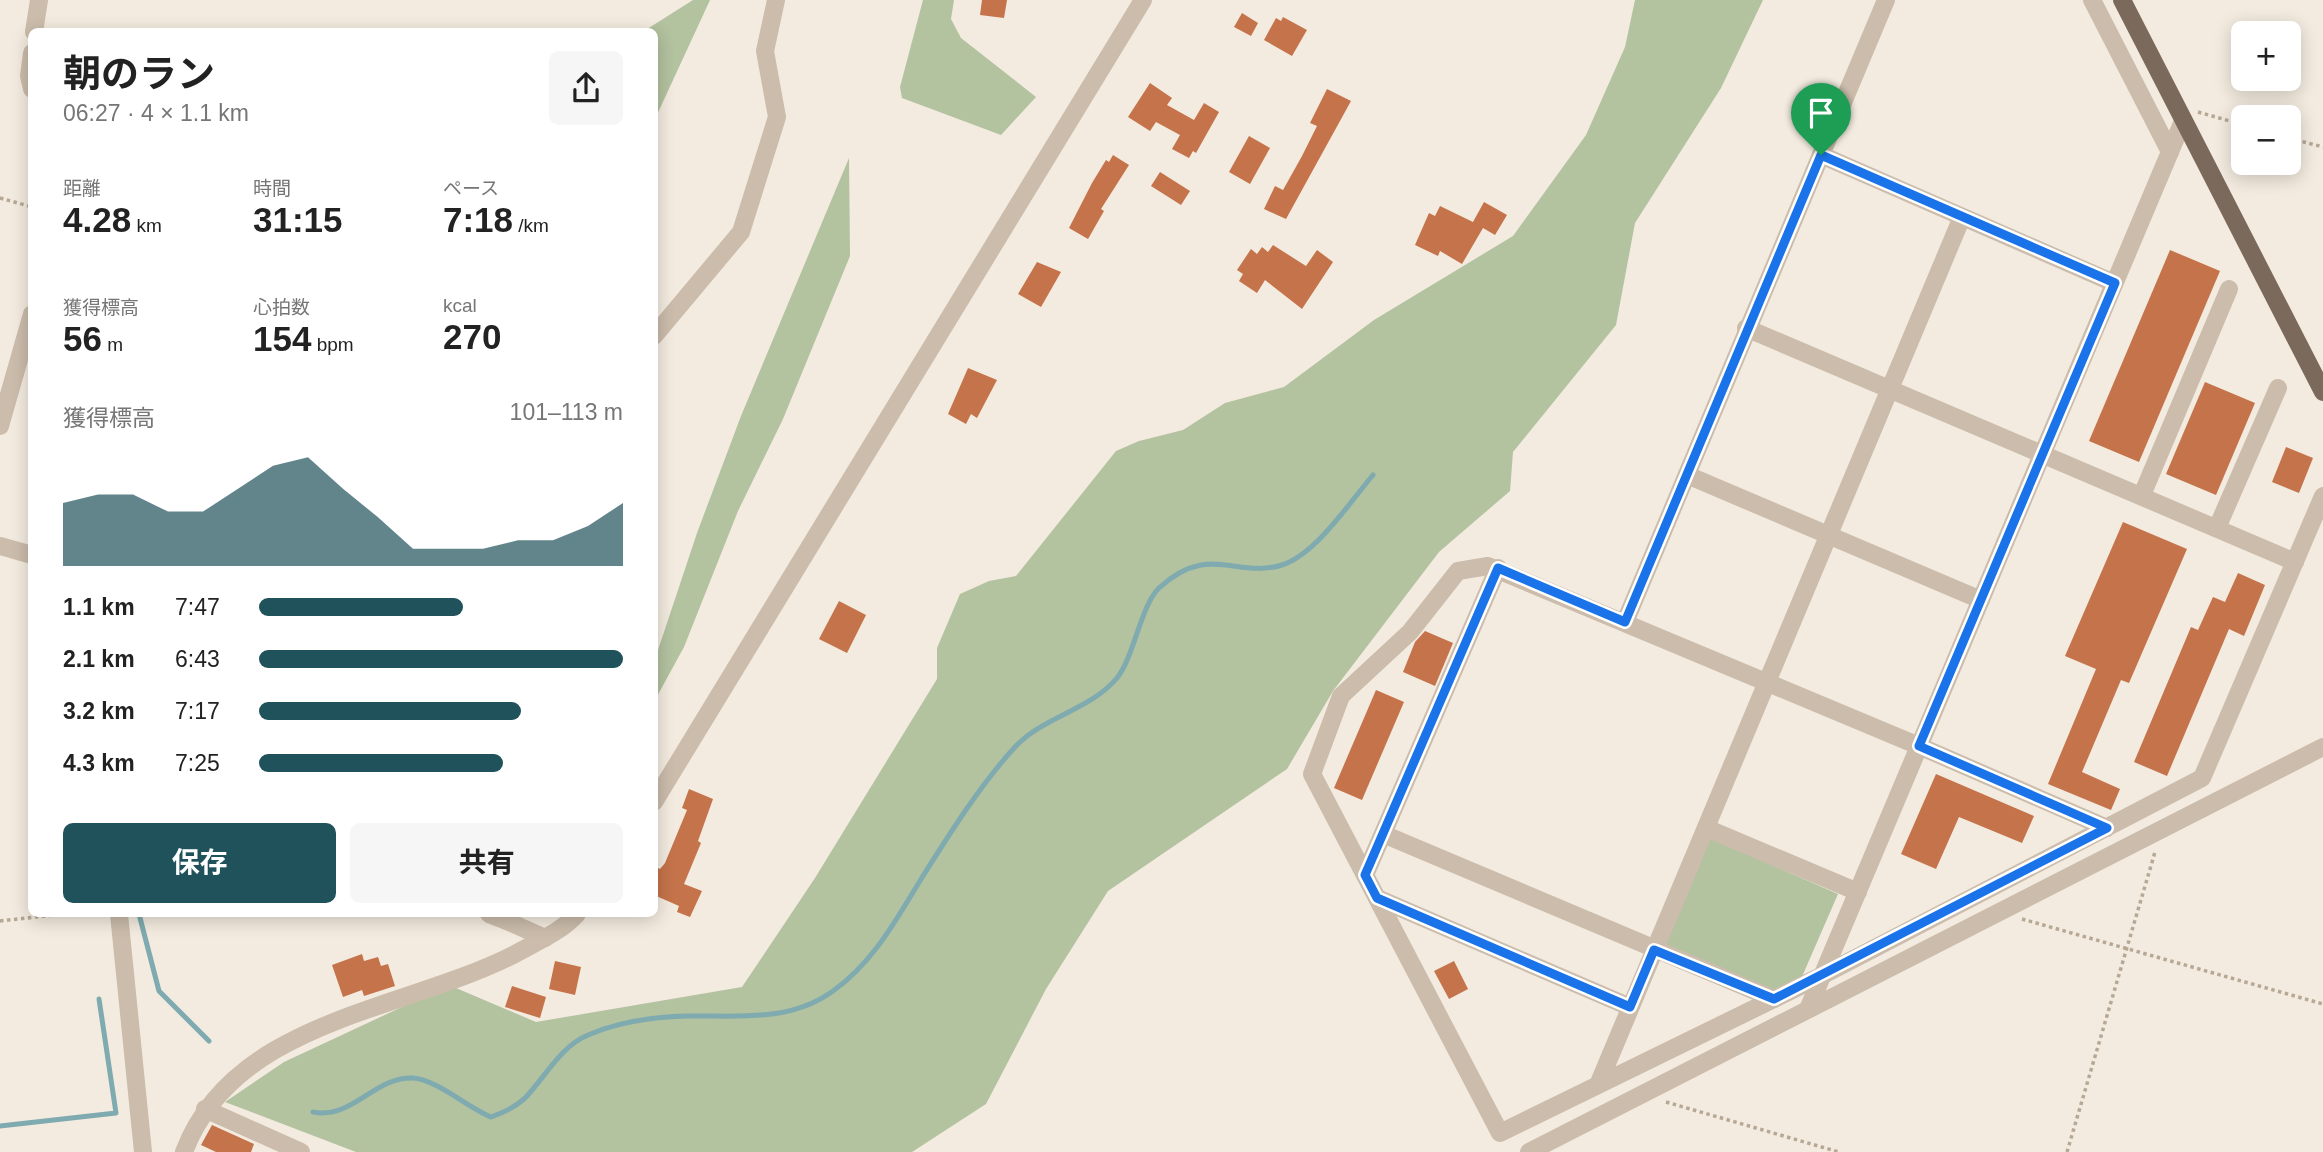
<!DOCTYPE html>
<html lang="ja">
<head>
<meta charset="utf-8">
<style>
  :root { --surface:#fff; --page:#f6f6f6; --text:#222; --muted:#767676; --accent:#1f525b }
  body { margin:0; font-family:Helvetica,"Noto Sans JP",sans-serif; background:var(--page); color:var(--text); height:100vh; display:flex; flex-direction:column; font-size:26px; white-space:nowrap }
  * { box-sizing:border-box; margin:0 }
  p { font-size:23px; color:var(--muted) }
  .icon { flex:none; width:38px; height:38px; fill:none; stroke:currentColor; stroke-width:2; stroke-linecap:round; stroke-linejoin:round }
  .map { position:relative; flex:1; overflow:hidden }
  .details { position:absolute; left:28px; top:28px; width:630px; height:889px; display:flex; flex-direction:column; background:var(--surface); border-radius:10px; box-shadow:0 4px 18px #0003 }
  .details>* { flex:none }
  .buttons { position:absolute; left:2231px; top:21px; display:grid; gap:14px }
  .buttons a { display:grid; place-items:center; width:70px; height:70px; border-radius:10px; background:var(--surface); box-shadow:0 4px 18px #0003; font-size:35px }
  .pin { position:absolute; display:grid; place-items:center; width:60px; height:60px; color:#fff; margin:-72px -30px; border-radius:50% 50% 50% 0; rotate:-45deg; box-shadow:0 0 7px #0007 }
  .pin .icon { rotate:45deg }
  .round { display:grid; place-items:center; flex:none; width:74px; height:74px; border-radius:10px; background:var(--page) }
  .overview { display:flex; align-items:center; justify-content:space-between; height:119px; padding:0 35px }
  h1 { font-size:38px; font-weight:700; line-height:52px }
  .stats { display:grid; grid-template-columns:repeat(3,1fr); gap:10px; height:119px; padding:7px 35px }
  .stats div { display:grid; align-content:center }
  .stats b { font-size:35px; font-weight:700 }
  .stats small { font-size:19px; font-weight:400 }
  .stats p { font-size:19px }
  .chart { height:196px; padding:14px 35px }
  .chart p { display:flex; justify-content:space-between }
  .chart svg { width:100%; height:126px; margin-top:7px; fill:var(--accent); opacity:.7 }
  .primary-button { display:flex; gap:14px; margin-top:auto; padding:14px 35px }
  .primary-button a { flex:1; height:80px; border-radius:10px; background:var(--accent); color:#fff; font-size:28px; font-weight:700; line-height:80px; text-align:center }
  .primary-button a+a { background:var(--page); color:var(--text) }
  ul { padding:0 35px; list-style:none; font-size:23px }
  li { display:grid; grid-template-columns:112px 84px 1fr; align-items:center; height:52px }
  li i { height:18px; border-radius:9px; background:var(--accent) }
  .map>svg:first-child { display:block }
  .green { fill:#b3c29f }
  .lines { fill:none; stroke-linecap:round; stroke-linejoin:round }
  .stream { stroke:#7eaab0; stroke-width:5 }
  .building { fill:#c5734a }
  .path { stroke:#b7a795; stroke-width:3.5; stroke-dasharray:3.5 3.5; stroke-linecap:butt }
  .minor { stroke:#cbbcab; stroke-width:18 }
  .major { stroke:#7b695b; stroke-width:18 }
  .route-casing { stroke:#fff; stroke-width:14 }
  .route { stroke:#1a73e8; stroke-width:9 }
</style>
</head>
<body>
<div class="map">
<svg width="2323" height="1152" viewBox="0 0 2323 1152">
  <rect width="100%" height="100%" fill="#f3ebdf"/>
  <g class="green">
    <path d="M693,0h17l-55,119 -1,-87 -10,-1z"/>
    <path d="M923,0h31l-3,19 10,19 75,59 -35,38 -99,-37 -2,-11z"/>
    <path d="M1635,0h128l-42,88 -86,135 -19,102 -103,127 -3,39 -71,61 -106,139 -46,78 -179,122 -62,98 -60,115 -74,48h-556l-131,-50 59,-40 165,-77 87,37 206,-35 73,-109 122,-199v-31l23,-54 29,-13 27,-5 100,-125 23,-10 44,-11 42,-27 59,-16 90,-67 139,-84 73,-101 39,-88z"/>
    <path d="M849,158l1,98 -67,163 -45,92 -54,136 -29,53 1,-44 41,-123 44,-117z"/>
    <path d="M1710,838l128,56 -37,85 -31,12 -106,-47z"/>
  </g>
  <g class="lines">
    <g class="stream">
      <path d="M139,914l20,77 50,50"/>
      <path d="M313,1112c39,8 62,-36 100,-34 22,1 56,30 78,39 13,-5 25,-10 35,-20 19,-20 35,-51 62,-62 30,-13 65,-18 98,-19 51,-1 103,7 147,-25 41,-29 64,-73 90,-115 27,-43 58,-92 92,-129 29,-31 74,-36 102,-69 17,-21 24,-73 42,-90 50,-46 77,-9 123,-23 34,-11 68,-63 91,-90"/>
      <path d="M0,1126l116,-13 -17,-114"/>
    </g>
  </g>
  <g class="building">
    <path d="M982,0h25l-3,18 -24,-3z"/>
    <path d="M1242,13l16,10 -7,13 -17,-9z"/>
    <path d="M1283,17l24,13 -15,26 -28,-16 12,-22 5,3z"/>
    <path d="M1150,83l22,15 -5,7 27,15 10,-17 15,9 -23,41 -3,-2 -4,7 -17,-9 8,-14 -24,-13 -6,9 -22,-14z"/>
    <path d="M1327,89l24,12 -65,118 -22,-10 11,-23 8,4 19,-34 15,-30 -7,-3z"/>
    <path d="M1249,136l21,12 -20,36 -21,-12z"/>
    <path d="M1113,155l16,10 -28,44 3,2 -16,28 -19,-11 23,-45 14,-23 3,2z"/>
    <path d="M1160,172l30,19 -9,14 -30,-19z"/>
    <path d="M1484,202l23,13 -12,20 -12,-7 -21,36 -22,-13 -2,5 -23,-11 14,-32 6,3 5,-10 33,16z"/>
    <path d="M1273,245l33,21 11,-16 16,12 -31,47 -37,-29 -8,13 -18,-12 4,-7 -6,-4 14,-21 6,5 5,-7 6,5z"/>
    <path d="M2170,250l50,21 -81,191 -50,-21z"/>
    <path d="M1037,262l24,10 -20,35 -23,-13z"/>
    <path d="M968,368l29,12 -20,38 -6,-4 -5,10 -18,-10z"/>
    <path d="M2205,382l50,21 -39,92 -50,-21z"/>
    <path d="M2286,447l27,11 -14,35 -27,-11z"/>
    <path d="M2123,522l64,27 -58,134 -8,-3 -39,92 38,17 -9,21 -63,-26 48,-115 -31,-13z"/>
    <path d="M2238,573l27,12 -21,51 -15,-7 -62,147 -33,-14 57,-135 7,3 15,-33 12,5z"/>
    <path d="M839,601l27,14 -19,38 -28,-14z"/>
    <path d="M1425,631l28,12 -18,43 -32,-14 12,-30z"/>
    <path d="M1376,690l28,12 -42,98 -28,-12z"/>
    <path d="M1936,774l98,42 -12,27 -63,-26 -23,52 -35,-15z"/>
    <path d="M689,789l24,10 -15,42 3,2 -17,41 18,7 -12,26 -13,-5 2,-6 -25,-11v-29l6,3 5,-6 22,-53 -5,-2z"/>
    <path d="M362,954l2,7 14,-4 3,9 7,-2 7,22 -31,10 -2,-6 -19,7 -11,-32z"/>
    <path d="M555,961l26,6 -6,28 -26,-6z"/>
    <path d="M1454,961l14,28 -19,10 -15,-28z"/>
    <path d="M512,986l34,11 -6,21 -35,-11z"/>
    <path d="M212,1125l42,19 -3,8h-35l-15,-7z"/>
  </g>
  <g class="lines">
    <g class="path">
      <path d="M2198,112l46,13"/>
      <path d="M2289,138l34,9"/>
      <path d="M0,198l32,9"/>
      <path d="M2022,919l301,85"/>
      <path d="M0,921l63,-7"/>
      <path d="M1666,1102l173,50"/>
      <path d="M2067,1152l88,-300"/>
    </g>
    <g class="minor">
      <path d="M2092,0l78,152"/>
      <path d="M34,32l5,-32"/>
      <path d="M32,53l-3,23 3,13"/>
      <path d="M1821,155l293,128"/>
      <path d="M1746,328l549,234"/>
      <path d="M654,336l87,-104 36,-115 -12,-66 11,-51"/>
      <path d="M0,426l32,-112"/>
      <path d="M1687,475l294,125"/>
      <path d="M2142,495l87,-206"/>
      <path d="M2217,528l61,-140"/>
      <path d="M0,546l32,9"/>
      <path d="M1625,622l261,-622"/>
      <path d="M654,802l489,-802"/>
      <path d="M1706,828l152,64"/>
      <path d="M2107,828l-188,-82 -431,-180 -30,5 -48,61 -69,64 -29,78 188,359 323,-158 379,-197 121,-282"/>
      <path d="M1383,834l391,165"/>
      <path d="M1365,875l133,-307"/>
      <path d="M1377,898l253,109"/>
      <path d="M119,914l24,238"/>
      <path d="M489,914l18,7"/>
      <path d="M507,914v7l38,17"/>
      <path d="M1809,1007l374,-886"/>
      <path d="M1598,1085l364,-868"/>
      <path d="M205,1109l96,43"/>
      <path d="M184,1152c50,-132 220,-141 331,-198 21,-12 46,-22 62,-40"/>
      <path d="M1529,1152l794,-405"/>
    </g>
    <path class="major" d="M2122,0l201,392"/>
  </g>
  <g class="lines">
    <defs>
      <path id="route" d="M1821,155l294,128 -196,463 188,82 -333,171 -120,-49 -24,57 -253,-109 -12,-23 133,-307 127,54z"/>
    </defs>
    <use href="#route" class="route-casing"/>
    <use href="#route" class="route"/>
  </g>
</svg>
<div class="buttons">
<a>+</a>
<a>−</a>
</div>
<div class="pin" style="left:1821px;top:155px;background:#1e9e55"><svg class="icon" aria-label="arrive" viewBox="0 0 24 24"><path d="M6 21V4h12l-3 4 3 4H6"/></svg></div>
<section class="details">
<div class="overview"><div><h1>朝のラン</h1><p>06:27 · 4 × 1.1 km</p></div><a class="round"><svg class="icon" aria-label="share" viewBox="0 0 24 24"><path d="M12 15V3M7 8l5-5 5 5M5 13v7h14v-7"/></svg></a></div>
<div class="stats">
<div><p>距離</p><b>4.28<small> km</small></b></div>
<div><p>時間</p><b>31:15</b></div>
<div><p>ペース</p><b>7:18<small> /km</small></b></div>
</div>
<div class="stats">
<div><p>獲得標高</p><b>56<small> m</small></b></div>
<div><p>心拍数</p><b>154<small> bpm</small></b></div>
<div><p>kcal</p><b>270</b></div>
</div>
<div class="chart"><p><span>獲得標高</span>101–113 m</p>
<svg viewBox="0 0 160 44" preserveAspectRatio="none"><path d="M0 44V22L10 19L20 19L30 25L40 25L50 17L60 9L70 6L80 17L90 27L100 38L110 38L120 38L130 35L140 35L150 30L160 22V44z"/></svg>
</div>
<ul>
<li><b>1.1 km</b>7:47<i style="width:56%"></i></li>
<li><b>2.1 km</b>6:43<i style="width:100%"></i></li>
<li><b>3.2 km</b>7:17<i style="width:72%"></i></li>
<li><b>4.3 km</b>7:25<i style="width:67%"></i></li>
</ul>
<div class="primary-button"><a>保存</a><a>共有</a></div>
</section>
</div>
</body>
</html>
